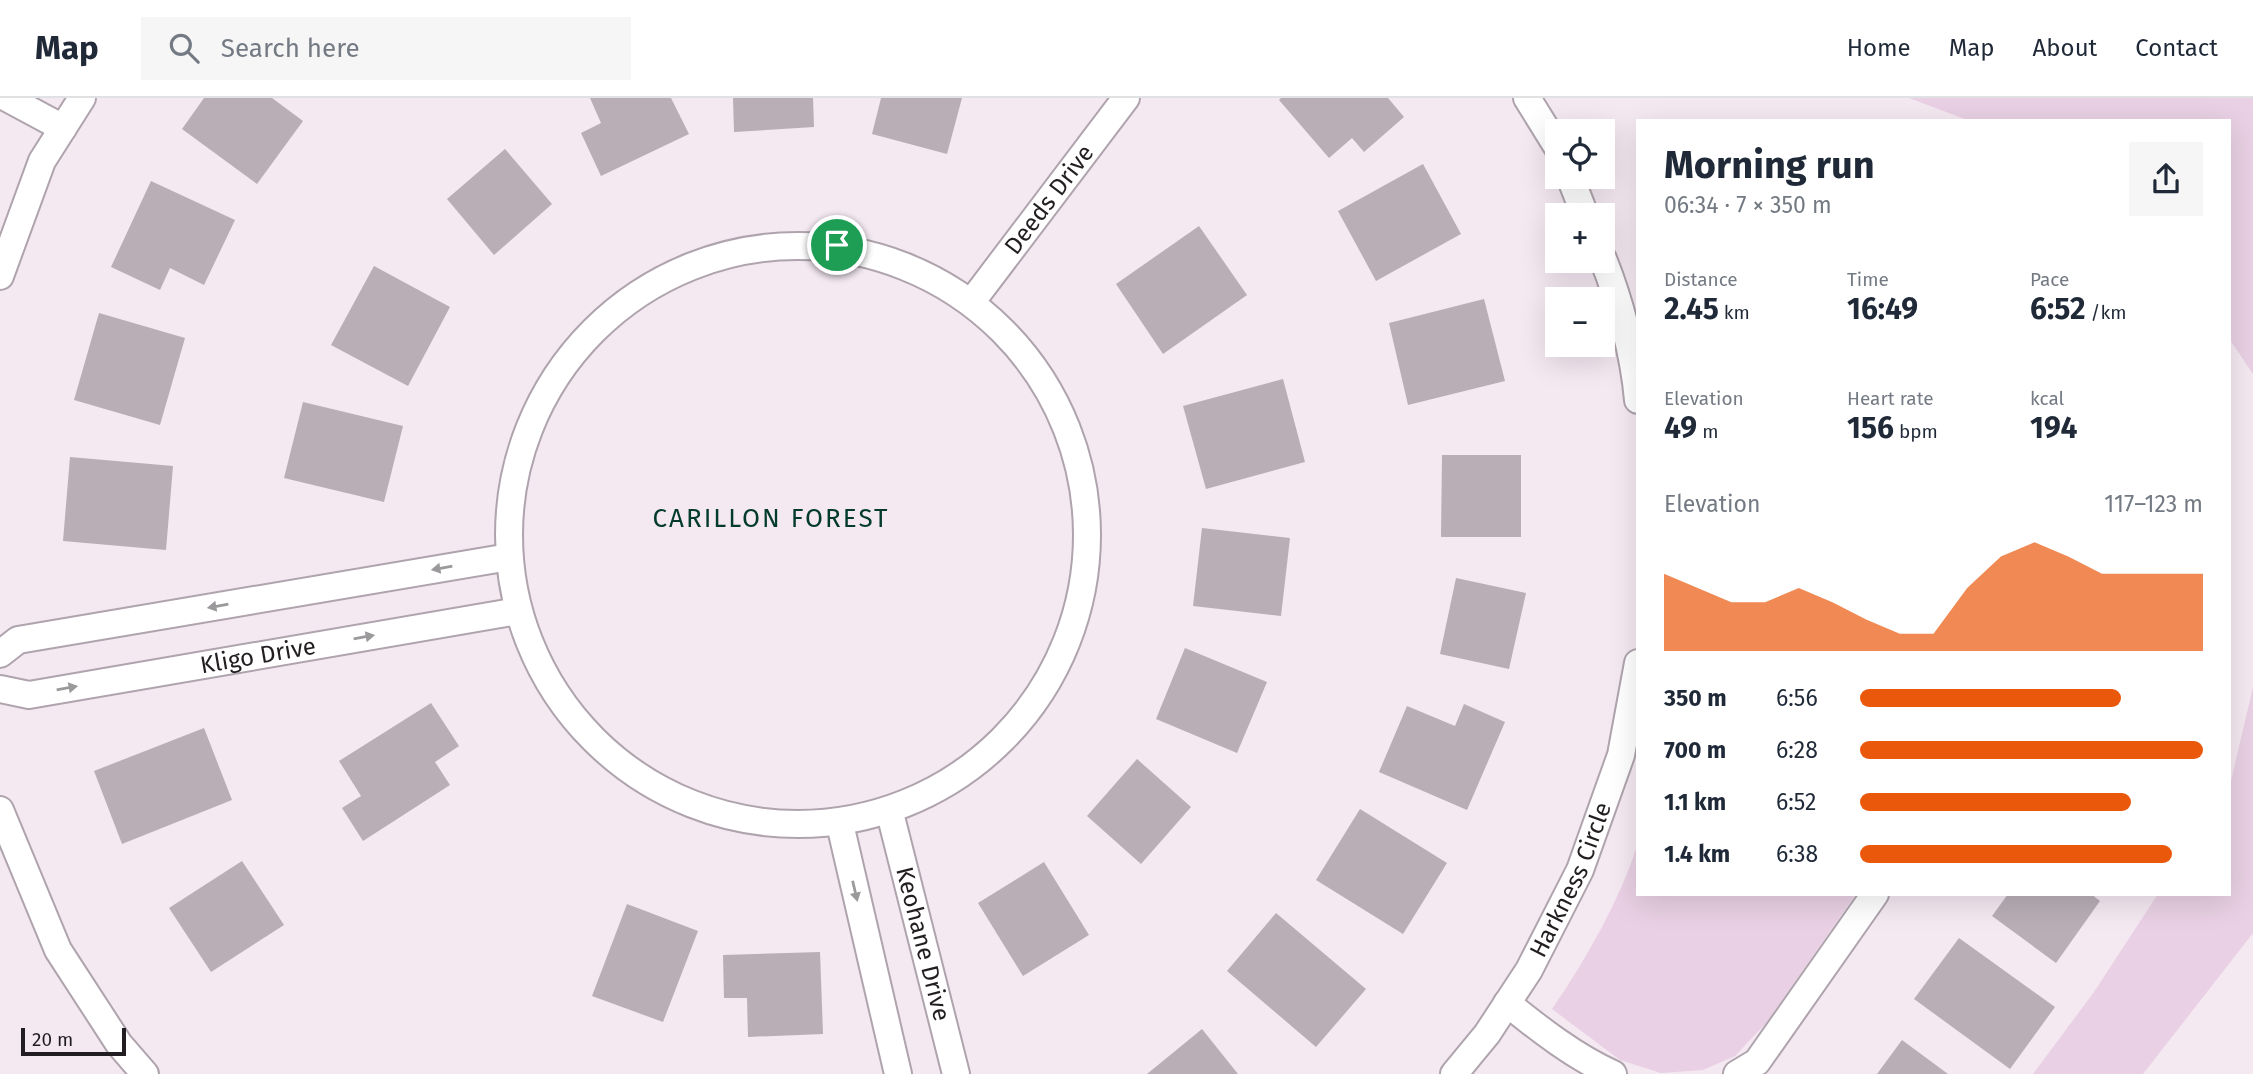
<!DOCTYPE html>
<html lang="en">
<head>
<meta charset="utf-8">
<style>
  :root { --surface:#fff; --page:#f6f6f7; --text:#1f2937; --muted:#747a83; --line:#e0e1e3; --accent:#ea580c }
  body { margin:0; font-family:"Fira Sans",sans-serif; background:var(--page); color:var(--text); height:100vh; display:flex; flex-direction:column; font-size:26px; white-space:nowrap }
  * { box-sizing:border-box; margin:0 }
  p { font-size:23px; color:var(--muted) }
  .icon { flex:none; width:38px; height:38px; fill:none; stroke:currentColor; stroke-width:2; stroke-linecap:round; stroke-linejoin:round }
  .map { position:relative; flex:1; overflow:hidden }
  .drawer { position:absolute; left:1636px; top:21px; width:595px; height:777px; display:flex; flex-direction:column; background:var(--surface); border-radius:0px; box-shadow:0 7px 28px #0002 }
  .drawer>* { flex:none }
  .tools { position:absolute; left:1545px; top:21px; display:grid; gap:14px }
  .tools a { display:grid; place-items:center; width:70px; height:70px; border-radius:0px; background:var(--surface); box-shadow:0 7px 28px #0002; font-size:35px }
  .scale { position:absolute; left:21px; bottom:18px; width:105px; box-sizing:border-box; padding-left:7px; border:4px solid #211d20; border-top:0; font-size:19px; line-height:24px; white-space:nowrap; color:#211d20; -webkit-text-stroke:5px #f4e8f1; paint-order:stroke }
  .pin { position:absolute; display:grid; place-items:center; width:60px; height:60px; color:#fff; margin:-30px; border:4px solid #fff; border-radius:50%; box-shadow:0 2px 7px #0007 }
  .round { display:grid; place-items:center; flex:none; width:74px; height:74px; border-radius:0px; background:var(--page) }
  .headline { display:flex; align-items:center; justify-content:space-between; height:119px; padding:0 28px }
  h1 { font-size:38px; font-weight:700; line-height:52px }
  .stats { display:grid; grid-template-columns:repeat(3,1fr); gap:10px; height:119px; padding:7px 28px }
  .stats div { display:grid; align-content:center }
  .stats b { font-size:30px; font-weight:700 }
  .stats small { font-size:19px; font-weight:400 }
  .stats p { font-size:19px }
  .chart { height:196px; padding:14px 28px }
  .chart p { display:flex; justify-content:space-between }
  .chart svg { width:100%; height:126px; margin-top:7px; fill:var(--accent); opacity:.7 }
  ul { padding:0 28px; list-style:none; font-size:23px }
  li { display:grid; grid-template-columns:112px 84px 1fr; align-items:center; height:52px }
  li i { height:18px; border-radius:9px; background:var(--accent) }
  header { display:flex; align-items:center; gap:42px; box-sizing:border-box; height:98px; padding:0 35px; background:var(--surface); border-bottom:2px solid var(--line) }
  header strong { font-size:33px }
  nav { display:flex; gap:38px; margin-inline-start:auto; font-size:24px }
  .search { width:490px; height:63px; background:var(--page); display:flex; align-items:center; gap:18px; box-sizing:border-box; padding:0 24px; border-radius:0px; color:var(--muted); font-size:26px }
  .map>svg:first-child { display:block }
  .green { fill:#e9d0e4 }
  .building { fill:#b9aeb6 }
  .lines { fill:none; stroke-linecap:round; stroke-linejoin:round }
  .minor-casing { stroke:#afa4ad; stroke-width:30 }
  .minor { stroke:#fff; stroke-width:26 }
  .oneway { fill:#9b999b }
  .labels { text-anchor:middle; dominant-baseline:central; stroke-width:5; stroke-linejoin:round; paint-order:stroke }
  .street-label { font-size:24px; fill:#211d20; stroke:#f4e8f1 }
  .neighbourhood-label { font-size:26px; letter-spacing:2px; fill:#023a2b; stroke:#f4e8f1 }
</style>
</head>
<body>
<header>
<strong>Map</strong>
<div class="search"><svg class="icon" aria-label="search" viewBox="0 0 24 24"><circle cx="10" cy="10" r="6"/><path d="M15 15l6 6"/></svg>Search here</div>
<nav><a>Home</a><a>Map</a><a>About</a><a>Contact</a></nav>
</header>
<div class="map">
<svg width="2253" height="976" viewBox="0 0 2253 976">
  <rect width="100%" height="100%" fill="#f4e8f1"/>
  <g class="green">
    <path d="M1909,0h344v276l-23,-34v-219h-260z"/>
    <path d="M2253,589v246l-110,141h-110l61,-82 64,-98h72v-109z"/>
    <path d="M1638,744v52h218l-90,129 -31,33 -32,14 -42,3 -41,-13 -68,-51c33,-48 69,-110 86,-167z"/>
  </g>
  <g class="building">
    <path d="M204,0h68l31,23 -46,63 -75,-55z"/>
    <path d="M590,0h81l18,36 -88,42 -20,-43 20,-10z"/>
    <path d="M733,0h80l1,29 -80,5z"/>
    <path d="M881,0h81l-15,56 -75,-20z"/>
    <path d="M1281,0h107l16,19 -40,35 -12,-14 -23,20 -50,-58z"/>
    <path d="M505,51l47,55 -58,51 -47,-56z"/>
    <path d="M1423,66l38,70 -85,47 -38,-70z"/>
    <path d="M151,83l84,39 -31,65 -34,-17 -10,22 -49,-23z"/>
    <path d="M1199,128l48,69 -84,59 -47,-70z"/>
    <path d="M374,168l76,41 -42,79 -77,-41z"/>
    <path d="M1484,201l21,82 -97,24 -19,-82z"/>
    <path d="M99,215l86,25 -25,87 -86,-25z"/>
    <path d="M1283,281l22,83 -99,27 -23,-83z"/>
    <path d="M303,304l100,24 -19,76 -100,-24z"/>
    <path d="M1442,357h79v82h-80z"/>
    <path d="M70,359l103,9 -7,84 -103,-9z"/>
    <path d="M1202,430l88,10 -9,78 -88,-10z"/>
    <path d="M1456,480l70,15 -17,76 -69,-15z"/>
    <path d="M1185,550l82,34 -30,71 -81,-34z"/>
    <path d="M431,605l28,43 -24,16 15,23 -87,56 -21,-33 19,-12 -22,-35z"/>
    <path d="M1464,606l41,18 -38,88 -88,-38 28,-66 48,20z"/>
    <path d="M204,630l28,72 -110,44 -28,-73z"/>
    <path d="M1137,661l54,48 -50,57 -54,-48z"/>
    <path d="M1360,711l87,54 -44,71 -87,-54z"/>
    <path d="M242,763l42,64 -73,47 -42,-64z"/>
    <path d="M1044,764l45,73 -66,41 -45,-73z"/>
    <path d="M2008,796h83l9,7 -44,62 -64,-47z"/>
    <path d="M627,806l71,27 -35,91 -71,-26z"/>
    <path d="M1276,815l90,76 -50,58 -89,-76z"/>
    <path d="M1959,840l96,69 -45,62 -96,-70z"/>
    <path d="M820,854l3,82 -75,3 -1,-39h-23l-1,-43z"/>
    <path d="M1202,931l36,45h-91z"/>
    <path d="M1902,942l46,34h-71z"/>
  </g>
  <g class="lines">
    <defs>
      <g id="minor">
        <path d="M7,0l56,30"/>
        <path d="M1527,0l31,50"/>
        <path d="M1570,79l15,38"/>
        <circle cx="798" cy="437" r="289"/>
        <path d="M1603,161c17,42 31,96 35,141"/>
        <path d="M0,178l42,-115 40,-63"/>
        <path id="s1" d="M973,202l153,-202"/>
        <path d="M0,556l18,-14 491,-83"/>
        <path id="s2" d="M0,591l29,6 489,-84"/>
        <path d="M0,712l58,140 61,94 26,30"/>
        <path id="s3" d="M890,715l66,261"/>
        <path d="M840,726l58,250"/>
        <path d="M1507,905c32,26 68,54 106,71"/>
        <path id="s4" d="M1454,976l33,-40 42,-64 51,-100 41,-115 17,-92"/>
        <path d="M1737,976l20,-12 118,-168"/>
      </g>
    </defs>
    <use href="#minor" class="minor-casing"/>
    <use href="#minor" class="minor"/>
  </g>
  <defs><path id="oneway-solid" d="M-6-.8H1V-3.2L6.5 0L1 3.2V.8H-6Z" transform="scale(1.75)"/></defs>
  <g class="oneway">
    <use href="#oneway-solid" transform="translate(442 470) rotate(170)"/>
    <use href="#oneway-solid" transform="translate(218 508) rotate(170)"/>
    <use href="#oneway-solid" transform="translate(364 539) rotate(-10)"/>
    <use href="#oneway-solid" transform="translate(67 590) rotate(-10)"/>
    <use href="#oneway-solid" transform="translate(855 793) rotate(77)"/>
  </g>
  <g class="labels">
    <g class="street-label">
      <text stroke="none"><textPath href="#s1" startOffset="126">Deeds Drive</textPath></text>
      <text stroke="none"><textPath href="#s2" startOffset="262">Kligo Drive</textPath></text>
      <text stroke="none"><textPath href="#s4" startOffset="228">Harkness Circle</textPath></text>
      <text stroke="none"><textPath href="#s3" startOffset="135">Keohane Drive</textPath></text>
    </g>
    <g class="neighbourhood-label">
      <text x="771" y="420">CARILLON FOREST</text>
    </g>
  </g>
</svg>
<div class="tools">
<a><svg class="icon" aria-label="locate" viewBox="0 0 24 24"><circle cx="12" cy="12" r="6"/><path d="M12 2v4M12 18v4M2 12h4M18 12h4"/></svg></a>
<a>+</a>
<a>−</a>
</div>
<div class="scale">20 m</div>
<div class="pin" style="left:837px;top:147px;background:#1e9e55"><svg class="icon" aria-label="arrive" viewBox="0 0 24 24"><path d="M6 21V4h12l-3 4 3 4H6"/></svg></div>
<section class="drawer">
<div class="headline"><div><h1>Morning run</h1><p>06:34 · 7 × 350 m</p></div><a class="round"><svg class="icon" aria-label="share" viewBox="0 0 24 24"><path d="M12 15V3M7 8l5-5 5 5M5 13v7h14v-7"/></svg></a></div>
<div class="stats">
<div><p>Distance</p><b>2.45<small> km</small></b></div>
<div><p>Time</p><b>16:49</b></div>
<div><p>Pace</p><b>6:52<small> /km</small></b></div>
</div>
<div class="stats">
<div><p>Elevation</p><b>49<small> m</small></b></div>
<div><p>Heart rate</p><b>156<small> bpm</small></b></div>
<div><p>kcal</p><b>194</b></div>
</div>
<div class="chart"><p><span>Elevation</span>117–123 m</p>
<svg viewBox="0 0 160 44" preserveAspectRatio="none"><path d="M0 44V17L10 22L20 27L30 27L40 22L50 27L60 33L70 38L80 38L90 22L100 11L110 6L120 11L130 17L140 17L150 17L160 17V44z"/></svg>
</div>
<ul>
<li><b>350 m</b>6:56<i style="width:76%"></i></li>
<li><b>700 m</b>6:28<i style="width:100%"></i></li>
<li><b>1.1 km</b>6:52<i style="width:79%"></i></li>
<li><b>1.4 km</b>6:38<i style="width:91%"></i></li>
</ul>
</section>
</div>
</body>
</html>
